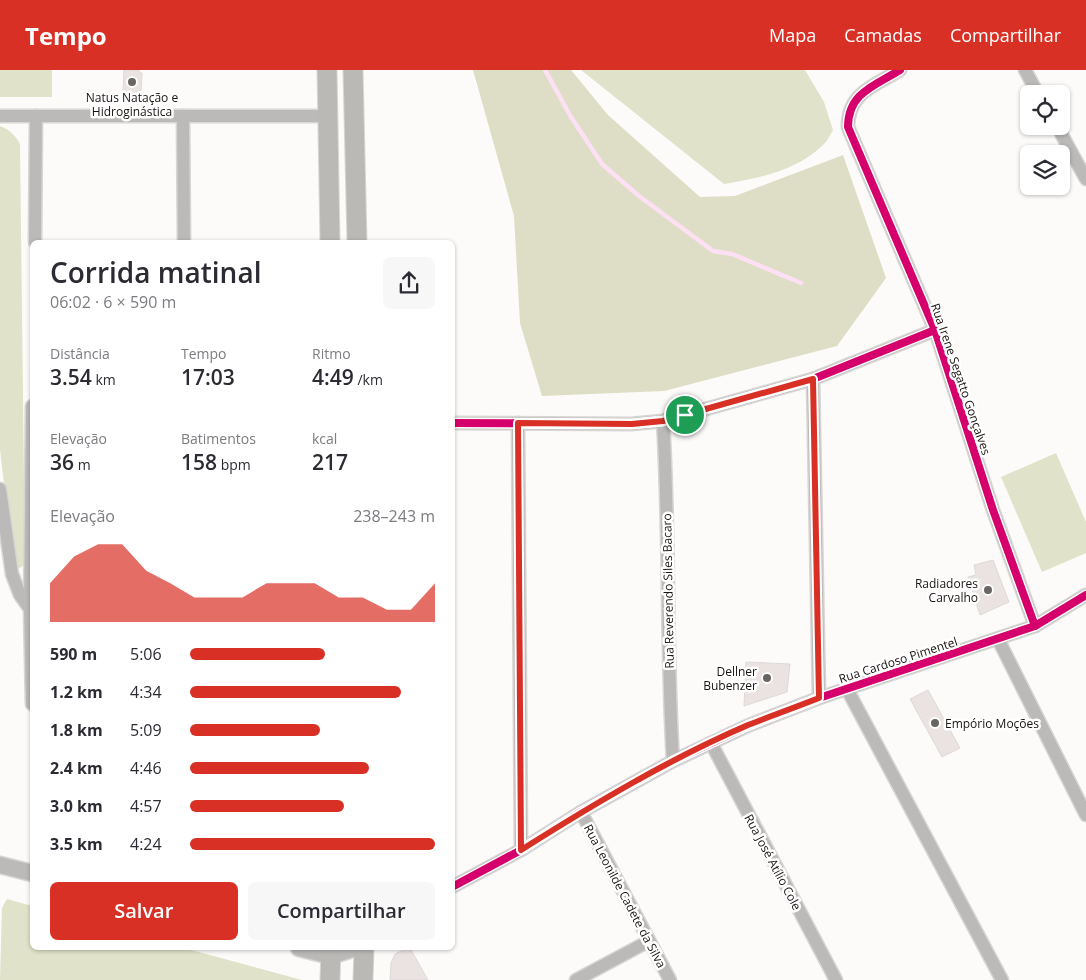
<!DOCTYPE html>
<html lang="pt">
<head>
<meta charset="utf-8">
<style>
  :root { --surface:#fff; --page:#f7f7f7; --text:#2b2b33; --muted:#7c7c81; --accent:#d93025 }
  body { margin:0; font-family:"Open Sans",sans-serif; background:var(--page); color:var(--text); height:100vh; display:flex; flex-direction:column; font-size:19px; white-space:nowrap }
  * { box-sizing:border-box; margin:0 }
  p { font-size:16px; color:var(--muted) }
  .icon { flex:none; width:28px; height:28px; fill:none; stroke:currentColor; stroke-width:2; stroke-linecap:round; stroke-linejoin:round }
  .map { position:relative; flex:1; overflow:hidden }
  .details { position:absolute; left:30px; top:170px; width:425px; height:710px; display:flex; flex-direction:column; background:var(--surface); border-radius:8px; box-shadow:0 1px 4px #0004 }
  .details>* { flex:none }
  .controls { position:absolute; left:1020px; top:15px; display:grid; gap:10px }
  .controls a { display:grid; place-items:center; width:50px; height:50px; border-radius:8px; background:var(--surface); box-shadow:0 1px 4px #0004; font-size:25px }
  .pin { position:absolute; display:grid; place-items:center; width:42px; height:42px; color:#fff; margin:-21px; border:2px solid #fff; border-radius:50%; box-shadow:0 1px 5px #0007 }
  .round { display:grid; place-items:center; flex:none; width:52px; height:52px; border-radius:8px; background:var(--page) }
  .head { display:flex; align-items:center; justify-content:space-between; height:85px; padding:0 20px }
  h1 { font-size:28px; font-weight:600; line-height:38px }
  .metrics { display:grid; grid-template-columns:repeat(3,1fr); gap:8px; height:85px; padding:5px 20px }
  .metrics div { display:grid; align-content:center }
  .metrics b { font-size:21px; font-weight:600 }
  .metrics small { font-size:14px; font-weight:400 }
  .metrics p { font-size:14px }
  .chart { height:140px; padding:10px 20px }
  .chart p { display:flex; justify-content:space-between }
  .chart svg { width:100%; height:90px; margin-top:5px; fill:var(--accent); opacity:.7 }
  .cta { display:flex; gap:10px; margin-top:auto; padding:10px 20px }
  .cta a { flex:1; height:58px; border-radius:8px; background:var(--accent); color:#fff; font-size:20px; font-weight:600; line-height:58px; text-align:center }
  .cta a+a { background:var(--page); color:var(--text) }
  ul { padding:0 20px; list-style:none; font-size:16px }
  li { display:grid; grid-template-columns:80px 60px 1fr; align-items:center; height:38px }
  li i { height:12px; border-radius:6px; background:var(--accent) }
  header { display:flex; align-items:center; gap:30px; box-sizing:border-box; height:70px; padding:0 25px; background:var(--accent); color:#fff }
  header strong { font-size:24px }
  nav { display:flex; gap:28px; margin-inline-start:auto; font-size:18px }
  .map>svg:first-child { display:block }
  .green { fill:#e0e2c9 }
  .forest { fill:#dddec5 }
  .lines { fill:none; stroke-linecap:round; stroke-linejoin:round }
  .stream { stroke:#fde0f4; stroke-width:4.5 }
  .building { fill:#ebe2e2; stroke:#ded9d9 }
  .minor-casing { stroke:#d8d6d5; stroke-width:15 }
  .tertiary-casing { stroke:#d8d6d5; stroke-width:19 }
  .secondary-casing { stroke:#d8d6d5; stroke-width:21 }
  .minor { stroke:#bbbab8; stroke-width:12 }
  .tertiary { stroke:#bbbab8; stroke-width:16 }
  .secondary { stroke:#bbb9b6; stroke-width:19 }
  .cycleway-casing { stroke:#fff; stroke-width:11 }
  .cycleway { stroke:#d6006c; stroke-width:8 }
  .route-casing { stroke:#fff; stroke-width:10 }
  .route { stroke:#d93025; stroke-width:6 }
  .poi-dot { fill:#696563; stroke:#fff; stroke-width:2 }
  .labels { text-anchor:middle; dominant-baseline:central; stroke-width:5; stroke-linejoin:round; paint-order:stroke }
  .poi-label { font-size:12px; fill:#1a1412; stroke:#fff; text-anchor:end }
  .street-label { font-size:12px; fill:#1a1412; stroke:#fff }
</style>
</head>
<body>
<header>
<strong>Tempo</strong>
<nav><a>Mapa</a><a>Camadas</a><a>Compartilhar</a></nav>
</header>
<div class="map">
<svg width="1086" height="910" viewBox="0 0 1086 910">
  <rect width="100%" height="100%" fill="#fdfbf9"/>
  <g class="green">
    <rect x="0" y="0" width="52" height="27"/>
    <path d="M581,0h224l19,32 9,28c-3,5 -6,12 -11,16 -27,25 -62,32 -98,38z"/>
    <path d="M0,56c10,4 15,9 20,18l5,420 -5,4 -7,-4 -13,-115z"/>
    <path d="M1056,383l30,69v31l-44,19 -41,-95z"/>
    <path d="M7,829l25,7v42h152l118,32h-302l2,-72z"/>
  </g>
  <path class="forest" d="M473,0h98l37,45 92,82 35,-1 108,-41 43,123 -49,68 -173,45 -122,5 -22,-73 -6,-107z"/>
  <g class="lines">
    <path class="stream" d="M545,0l26,47 31,47 37,32 74,55 19,3 69,29"/>
  </g>
  <g class="building">
    <path d="M124,0h15l1,3h2l-1,18 -6,2 -12,-1z"/>
    <path d="M993,490l16,42 -29,13 -12,-38 8,-2 -2,-10z"/>
    <path d="M746,592l44,2 -3,28 -43,14z"/>
    <path d="M928,620l32,58 -18,9 -32,-58z"/>
    <path d="M408,878h2l18,32h-38l1,-17 4,-9z"/>
  </g>
  <g class="lines">
    <defs>
      <g id="minor">
        <path d="M900,0c-26,16 -52,23 -52,57l87,203 58,180 42,116"/>
        <path d="M1025,0l13,24"/>
        <path d="M0,46h329"/>
        <path d="M183,46l1,126"/>
        <path d="M1057,56l29,53"/>
        <path d="M35,172l1,-126"/>
        <path d="M813,309l6,319"/>
        <path d="M32,336l-2,203 2,95"/>
        <path d="M663,351c7,113 3,227 10,340"/>
        <path d="M452,353l179,1 32,-3 150,-42 122,-49"/>
        <path d="M518,353l3,427"/>
        <path d="M0,419l12,85 8,21 10,14"/>
        <path d="M998,569l88,176"/>
        <path d="M847,619l155,291"/>
        <path d="M711,673l125,237"/>
        <path d="M581,742l89,168"/>
        <path d="M452,817l69,-37 60,-38 92,-51 74,-35 72,-28 216,-72 51,-31"/>
        <path d="M576,910l73,-39"/>
      </g>
      <g id="tertiary">
        <path d="M0,795l32,8"/>
        <path d="M299,878l32,8 24,-8"/>
      </g>
      <g id="secondary">
        <path d="M327,0l3,172"/>
        <path d="M353,0l4,172"/>
        <path d="M330,910l1,-32"/>
        <path d="M363,910l1,-32"/>
      </g>
    </defs>
    <use href="#minor" class="minor-casing"/>
    <use href="#tertiary" class="tertiary-casing"/>
    <use href="#secondary" class="secondary-casing"/>
    <use href="#minor" class="minor"/>
    <use href="#tertiary" class="tertiary"/>
    <use href="#secondary" class="secondary"/>
    <defs>
      <g id="cycleway">
        <path d="M900,0c-26,16 -52,23 -52,57l87,203 58,180 42,116"/>
        <path d="M452,353l179,1 32,-3 150,-42 122,-49"/>
        <path d="M452,817l69,-37 60,-38 92,-51 74,-35 72,-28 216,-72 51,-31"/>
      </g>
    </defs>
    <use href="#cycleway" class="cycleway-casing"/>
    <use href="#cycleway" class="cycleway"/>
  </g>
  <g class="lines">
    <defs>
      <path id="route" d="M813,309l6,319c-23,9 -48,18 -71,27 -79,34 -154,79 -227,125l-3,-427 114,1 31,-3z"/>
    </defs>
    <use href="#route" class="route-casing"/>
    <use href="#route" class="route"/>
  </g>
  <g class="poi-dot">
    <circle cx="132" cy="12" r="5"/>
    <circle cx="988" cy="520" r="5"/>
    <circle cx="767" cy="608" r="5"/>
    <circle cx="935" cy="653" r="5"/>
  </g>
  <g class="labels">
    <g class="poi-label">
      <text x="132" y="27" text-anchor="middle">Natus Natação e<tspan x="132" dy="14">Hidroginástica</tspan></text>
      <text x="978" y="513">Radiadores<tspan x="978" dy="14">Carvalho</tspan></text>
      <text x="757" y="601">Dellner<tspan x="757" dy="14">Bubenzer</tspan></text>
      <text x="945" y="653" text-anchor="start">Empório Moções</text>
    </g>
    <g class="street-label">
      <text transform="translate(961 309) rotate(71)">Rua Irene Segatto Gonçalves</text>
      <text transform="translate(668 521) rotate(-91)">Rua Reverendo Siles Bacaro</text>
      <text transform="translate(898 590) rotate(-18)">Rua Cardoso Pimentel</text>
      <text transform="translate(773 792) rotate(62)">Rua José Atílio Cole</text>
      <text transform="translate(625 826) rotate(62)">Rua Leonilde Cadete da Silva</text>
    </g>
  </g>
</svg>
<div class="controls">
<a><svg class="icon" aria-label="locate" viewBox="0 0 24 24"><circle cx="12" cy="12" r="6"/><path d="M12 2v4M12 18v4M2 12h4M18 12h4"/></svg></a>
<a><svg class="icon" aria-label="layers" viewBox="0 0 24 24"><path d="M12 4l9 5-9 5-9-5zM3 14l9 5 9-5"/></svg></a>
</div>
<div class="pin" style="left:685px;top:345px;background:#1e9e55"><svg class="icon" aria-label="arrive" viewBox="0 0 24 24"><path d="M6 21V4h12l-3 4 3 4H6"/></svg></div>
<section class="details">
<div class="head"><div><h1>Corrida matinal</h1><p>06:02 · 6 × 590 m</p></div><a class="round"><svg class="icon" aria-label="share" viewBox="0 0 24 24"><path d="M12 15V3M7 8l5-5 5 5M5 13v7h14v-7"/></svg></a></div>
<div class="metrics">
<div><p>Distância</p><b>3.54<small> km</small></b></div>
<div><p>Tempo</p><b>17:03</b></div>
<div><p>Ritmo</p><b>4:49<small> /km</small></b></div>
</div>
<div class="metrics">
<div><p>Elevação</p><b>36<small> m</small></b></div>
<div><p>Batimentos</p><b>158<small> bpm</small></b></div>
<div><p>kcal</p><b>217</b></div>
</div>
<div class="chart"><p><span>Elevação</span>238–243 m</p>
<svg viewBox="0 0 160 44" preserveAspectRatio="none"><path d="M0 44V25L10 12L20 6L30 6L40 19L50 25L60 32L70 32L80 32L90 25L100 25L110 25L120 32L130 32L140 38L150 38L160 25V44z"/></svg>
</div>
<ul>
<li><b>590 m</b>5:06<i style="width:55%"></i></li>
<li><b>1.2 km</b>4:34<i style="width:86%"></i></li>
<li><b>1.8 km</b>5:09<i style="width:53%"></i></li>
<li><b>2.4 km</b>4:46<i style="width:73%"></i></li>
<li><b>3.0 km</b>4:57<i style="width:63%"></i></li>
<li><b>3.5 km</b>4:24<i style="width:100%"></i></li>
</ul>
<div class="cta"><a>Salvar</a><a>Compartilhar</a></div>
</section>
</div>
</body>
</html>
